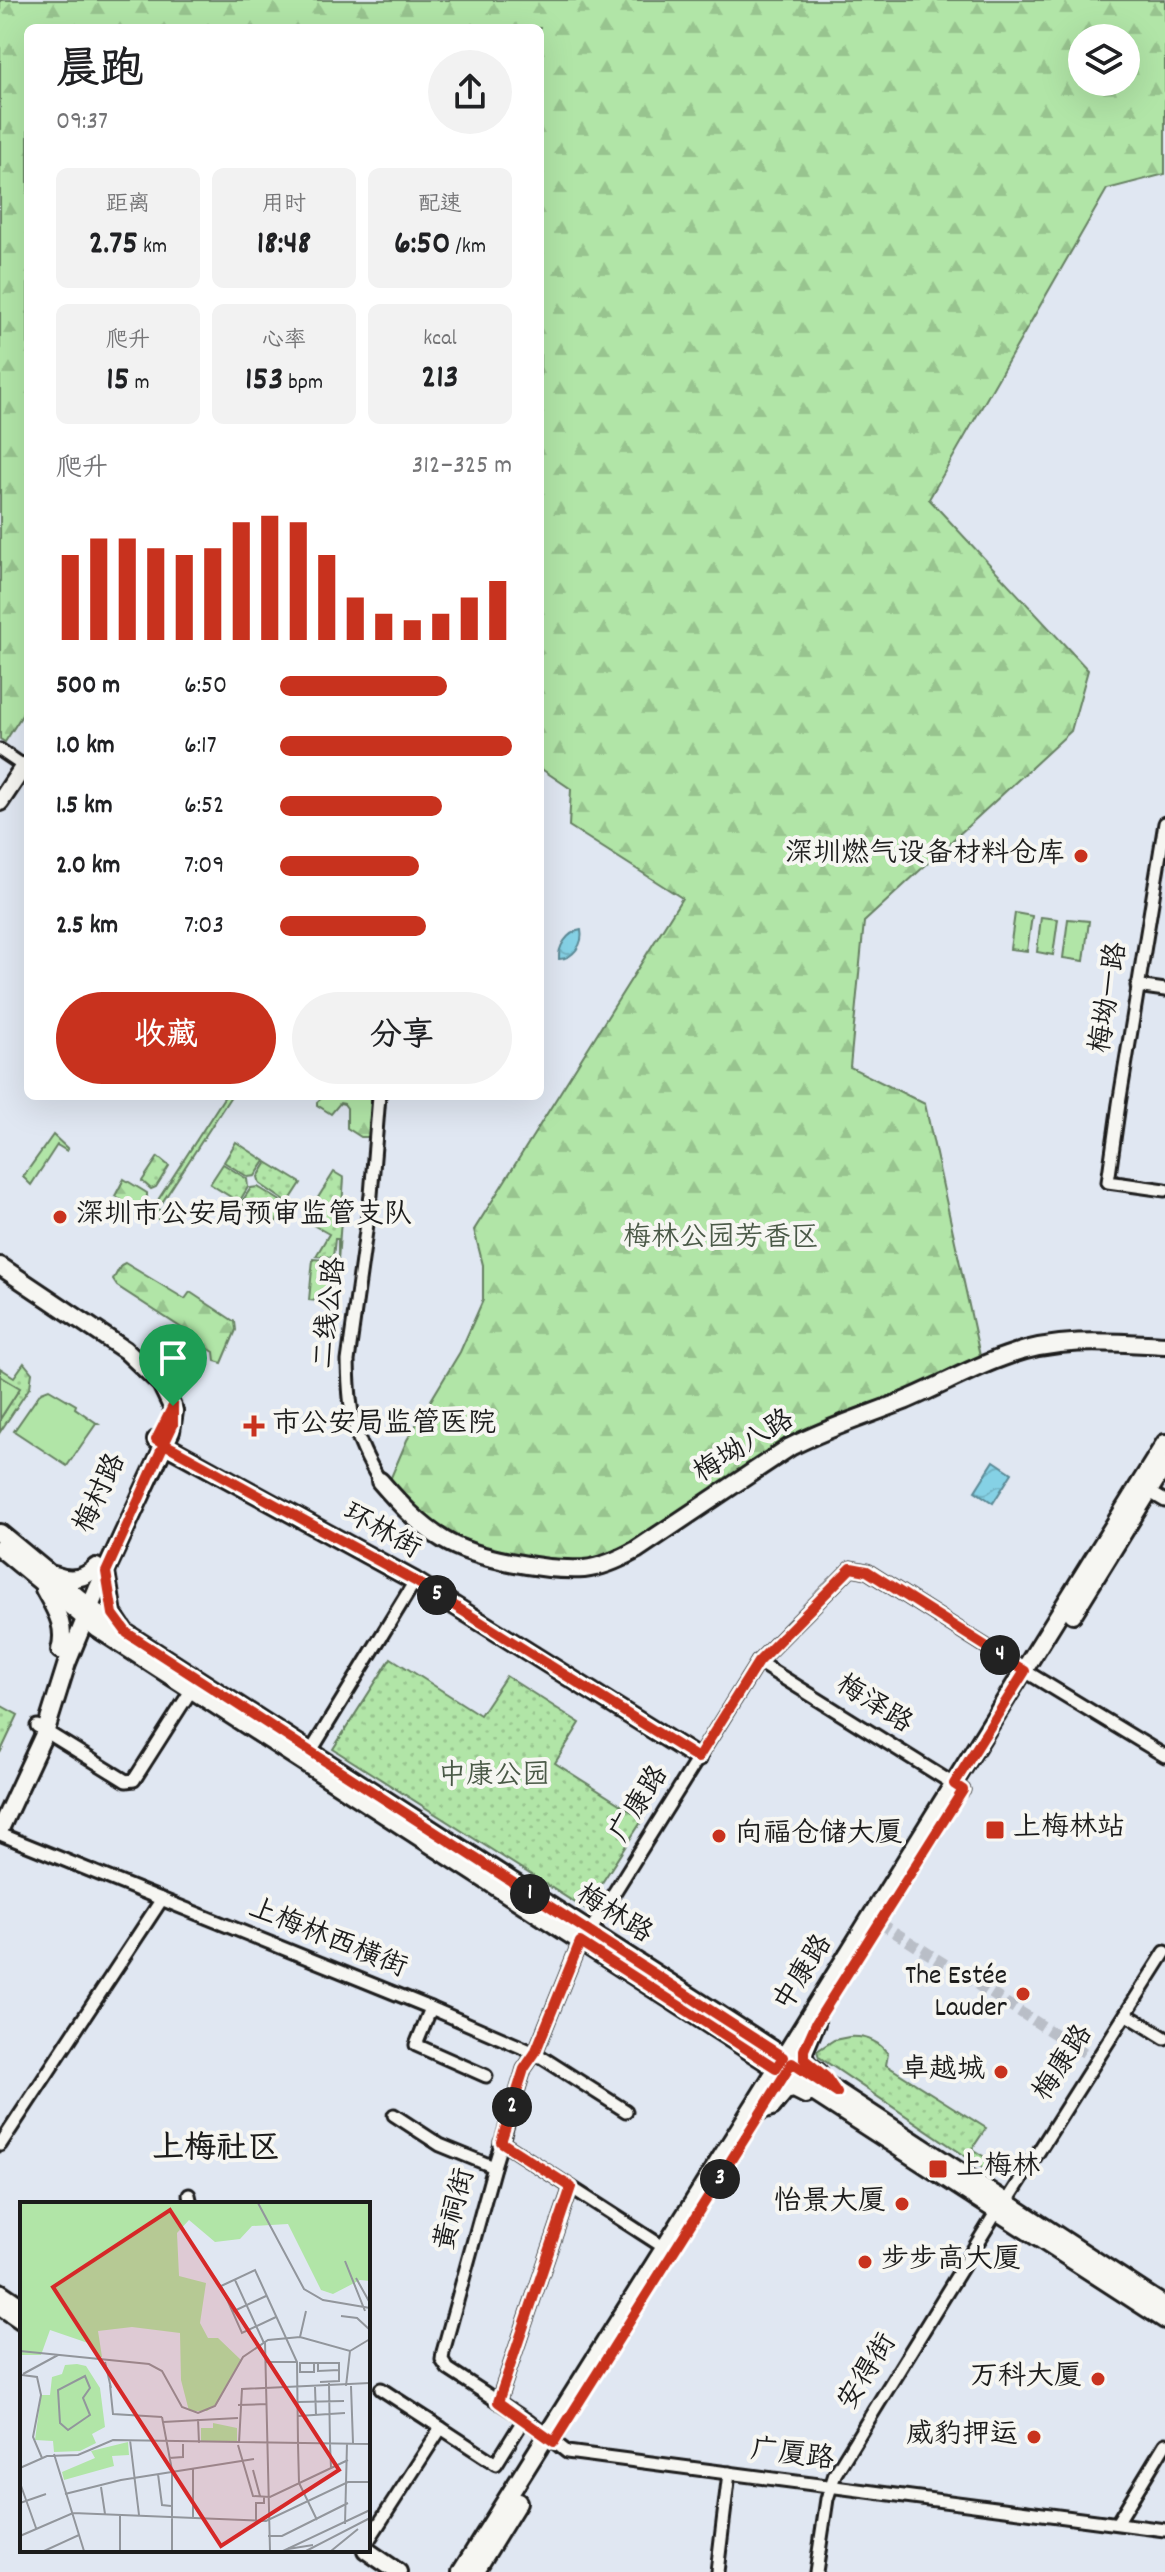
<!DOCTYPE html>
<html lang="zh">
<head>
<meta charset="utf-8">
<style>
  :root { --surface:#fff; --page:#f2f2f2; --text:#202124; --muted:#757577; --accent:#c8321e }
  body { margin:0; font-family:Dekko,"LXGW WenKai TC",sans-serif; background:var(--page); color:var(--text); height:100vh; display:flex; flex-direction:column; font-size:30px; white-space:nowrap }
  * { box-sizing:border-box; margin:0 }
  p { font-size:26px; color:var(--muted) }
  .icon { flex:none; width:44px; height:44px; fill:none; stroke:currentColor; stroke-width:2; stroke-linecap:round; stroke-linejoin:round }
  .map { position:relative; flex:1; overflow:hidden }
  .sheet { position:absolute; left:24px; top:24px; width:520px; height:1076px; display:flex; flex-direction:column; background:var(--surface); border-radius:12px; box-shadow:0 8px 32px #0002 }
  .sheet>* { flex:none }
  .controls { position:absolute; left:1068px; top:24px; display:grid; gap:16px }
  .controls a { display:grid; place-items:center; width:72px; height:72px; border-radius:50%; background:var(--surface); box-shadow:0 8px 32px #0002; font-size:40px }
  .pin { position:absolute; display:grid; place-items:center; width:68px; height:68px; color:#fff; margin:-82px -34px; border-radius:50% 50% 50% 0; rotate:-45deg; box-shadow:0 0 8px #0007 }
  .pin .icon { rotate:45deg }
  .km { position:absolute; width:40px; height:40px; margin:-20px; border-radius:50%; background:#222; color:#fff; font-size:22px; line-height:40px; text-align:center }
  .round { display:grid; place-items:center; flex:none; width:84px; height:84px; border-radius:42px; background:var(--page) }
  .summary { display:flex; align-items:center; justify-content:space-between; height:136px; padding:0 32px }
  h1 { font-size:44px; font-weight:700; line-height:60px }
  .metrics { display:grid; grid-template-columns:repeat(3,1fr); gap:12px; height:136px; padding:8px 32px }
  .metrics div { display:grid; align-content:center; border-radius:12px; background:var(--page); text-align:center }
  .metrics b { font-size:34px; font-weight:700 }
  .metrics small { font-size:22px; font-weight:400 }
  .metrics p { font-size:22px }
  .chart { height:224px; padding:16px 32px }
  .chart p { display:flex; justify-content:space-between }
  .chart svg { width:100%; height:144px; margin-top:8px; stroke:var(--accent); stroke-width:6 }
  .action { display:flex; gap:16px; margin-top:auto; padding:16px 32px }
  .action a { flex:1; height:92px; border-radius:48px; background:var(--accent); color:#fff; font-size:32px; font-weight:700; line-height:92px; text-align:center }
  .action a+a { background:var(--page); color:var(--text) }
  ul { padding:0 32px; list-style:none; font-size:26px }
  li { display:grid; grid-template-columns:128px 96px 1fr; align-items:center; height:60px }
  li i { height:20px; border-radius:10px; background:var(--accent) }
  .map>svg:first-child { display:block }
  .green { fill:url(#green-dots); stroke:#668062; stroke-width:2 }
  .forest { fill:url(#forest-firs); stroke:#668062; stroke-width:2; fill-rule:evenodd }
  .pitch { fill:#b1e5a7; stroke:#668062; stroke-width:2 }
  .water { fill:url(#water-waves); stroke:#5b8995; stroke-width:2 }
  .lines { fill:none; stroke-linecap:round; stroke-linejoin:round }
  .street-tunnel { stroke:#b9bec7; stroke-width:11; stroke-dasharray:11 5.5; stroke-linecap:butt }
  .street-casing { stroke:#1c1c1c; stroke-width:17 }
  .secondary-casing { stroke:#1c1c1c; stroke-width:22 }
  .street { stroke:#f6f6f2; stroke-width:11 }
  .secondary { stroke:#f6f6f2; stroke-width:16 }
  .route-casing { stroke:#fff; stroke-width:16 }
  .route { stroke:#c8321e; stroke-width:10 }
  .poi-dot { fill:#c8321e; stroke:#f6f6f2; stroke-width:3 }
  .labels { text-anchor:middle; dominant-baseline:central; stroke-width:8; stroke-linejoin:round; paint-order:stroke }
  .poi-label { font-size:28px; fill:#1c1c1c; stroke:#f6f6f2; text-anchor:end }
  .street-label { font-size:28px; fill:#1c1c1c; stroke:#f6f6f2 }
  .park-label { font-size:28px; fill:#495846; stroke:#f6f6f2 }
  .quarter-label { font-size:32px; font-weight:bold; fill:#1c1c1c; stroke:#f6f6f2 }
  .inset-road { fill:none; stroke:#92969c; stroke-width:2 }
  .view { fill:#d62828; fill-opacity:0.15; stroke:#d62828; stroke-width:4 }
  .inset-edge { fill:none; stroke:#1c1c1c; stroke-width:4 }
</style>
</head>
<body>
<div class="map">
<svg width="1165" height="2572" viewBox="0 0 1165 2572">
  <defs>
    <pattern id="green-dots" width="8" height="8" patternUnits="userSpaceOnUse" patternTransform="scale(2)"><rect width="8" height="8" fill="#b1e5a7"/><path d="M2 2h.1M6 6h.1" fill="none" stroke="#98c48f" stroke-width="1.8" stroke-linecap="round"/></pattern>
    <pattern id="forest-firs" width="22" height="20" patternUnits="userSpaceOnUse" patternTransform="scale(2)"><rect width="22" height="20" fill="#b1e5a7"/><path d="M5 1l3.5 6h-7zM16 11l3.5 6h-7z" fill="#98c48f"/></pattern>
    <pattern id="water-waves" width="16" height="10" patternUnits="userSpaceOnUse" patternTransform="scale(2)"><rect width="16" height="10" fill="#85d1e5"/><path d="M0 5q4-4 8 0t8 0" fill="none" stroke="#72b3c4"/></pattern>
  </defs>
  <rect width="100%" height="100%" fill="#e0e7f2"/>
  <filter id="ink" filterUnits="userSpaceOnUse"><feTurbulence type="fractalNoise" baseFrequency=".0125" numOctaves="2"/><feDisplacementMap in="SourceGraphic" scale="16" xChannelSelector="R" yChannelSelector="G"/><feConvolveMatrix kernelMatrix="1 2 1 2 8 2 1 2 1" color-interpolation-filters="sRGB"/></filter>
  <g filter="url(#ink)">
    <g class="green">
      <path d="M225,1096h6l-73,113 7,5 -4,7 -12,-7z"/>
      <path d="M236,1142l29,19 -10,15 -7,1 -24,-15z"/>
      <path d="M158,1157l11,9 -13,21 -5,2 -9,-8z"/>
      <path d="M267,1162l34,21 -13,20 -28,-19 -2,-7z"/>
      <path d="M223,1164l24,15 1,8 -9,15 -29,-18z"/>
      <path d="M334,1172l10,6 -6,83v-22h-3l-2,18 -17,-1 13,-22 -25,-14z"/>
      <path d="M258,1187l29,18 -12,19 -34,-21 10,-15z"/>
      <path d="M24,1363l8,10 -2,14 -30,45v-13l19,-30 -19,-13v-8l14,9z"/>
      <path d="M391,1658l89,57 26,-39 74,47 -25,40 88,56 -58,90 -252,-160z"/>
      <path d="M0,1705l18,10 -18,38z"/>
      <path d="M849,2037c16,-1 29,3 39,17l-2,11 100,63 -14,21 19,12 -5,9 -167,-113 -2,-6 17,-11z"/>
    </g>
    <g class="forest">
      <path d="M0,0h1165v174l-58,15 -178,310 159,171 -17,61 -207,191 -14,145 75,37 57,261 -156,64 -190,121 -66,19 -127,-29 -54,-58 18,-42 53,-88 23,-52v-35l-9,-35 208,-332 -113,-72 2,-37 -31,-21v-740h-512v662l-6,25 -17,27 -5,-3zM1082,38h44v44h-44z"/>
      <path d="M324,1096h47l-1,41h-9l-14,-9v-20l-3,-4 -4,-1 -9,11 -14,-9v-3z"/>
      <path d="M53,1135l15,14 -1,2 -10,-6 -26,40 -8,-8z"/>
      <path d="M124,1179l23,14v6l-7,10 -5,1 -20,-14z"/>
      <path d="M125,1263l60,36 5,-7 45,30 1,8 -14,33 -7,-2 -1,-9 -15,-9 1,-3 -83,-54 -4,-6 8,-15z"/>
    </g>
    <g class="pitch">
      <path d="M1015,913l17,3 -5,35 -17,-2z"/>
      <path d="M1041,917l17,2 -5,36 -16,-3z"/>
      <path d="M1068,919l21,2 -5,40 -21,-3z"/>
      <path d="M313,1259l22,2 -4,41 -22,-2z"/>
      <path d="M0,1376l20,12 -20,31z"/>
      <path d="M49,1389l27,16 -1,3 23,16h-2l-29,42 -53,-35 27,-39z"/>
    </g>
    <g class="water">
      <path d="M581,930c3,14 -8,29 -22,29 -1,-12 8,-27 22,-29z"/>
      <path d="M994,1461l18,12 -19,30 -18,-12z"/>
    </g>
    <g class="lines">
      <path class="street-tunnel" d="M880,1923l216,137"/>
      <defs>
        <g id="street">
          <path d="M0,750l28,19"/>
          <path d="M1165,823l-46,281 -11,78 57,8"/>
          <path d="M1137,986l28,4"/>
          <path d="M379,1096l-8,99 -23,166c1,52 5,76 32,120"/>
          <path d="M1143,1488l22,13"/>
          <path d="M758,1662l205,128"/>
          <path d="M37,1726l89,55 8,-1 58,-91"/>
          <path d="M311,1751l104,-170"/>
          <path d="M0,1834l431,174 104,45 91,58"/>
          <path d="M589,1933l169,-271 93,-94 16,3 158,100 140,85"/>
          <path d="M580,1942l-45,111 -11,16 -30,98 -51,185 -1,8 6,9 80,52 39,31 598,78"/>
          <path d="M431,2008l-15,37 70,31"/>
          <path d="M1126,2014l39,24"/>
          <path d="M394,2115l46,30 54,22"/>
          <path d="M501,2142l164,106"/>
          <path d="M0,2145l162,-246"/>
          <path d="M189,2195l2,9"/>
          <path d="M1006,2203l159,-251"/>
          <path d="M381,2389l60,39"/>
          <path d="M498,2402l73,-215"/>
          <path d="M1117,2523l48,-79"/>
          <path d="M368,2541l73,-113 55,36 23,-37"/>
          <path d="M717,2572l12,-99"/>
          <path d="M816,2572l11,-73 8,-25 162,-263"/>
        </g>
        <g id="secondary">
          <path d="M0,802l24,-36"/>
          <path d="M0,1266l125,84 36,34 13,27 -3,20 -74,159 -30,73 -21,67 -46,99"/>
          <path d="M156,1440l259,141 283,177"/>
          <path d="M380,1481c19,22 39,44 64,59 31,19 103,31 140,29 19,-2 36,-10 52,-19l154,-103c37,-19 75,-31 114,-46 34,-14 67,-33 102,-45 52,-19 105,-14 159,-11"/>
          <path d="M0,1533l103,85 648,417 414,271"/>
          <path d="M0,1548l98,81 1067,691"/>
          <path d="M106,1572l7,42 10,15"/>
          <path d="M54,1575c15,6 30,5 42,-8"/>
          <path d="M44,1589c11,20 23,37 16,61"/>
          <path d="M1073,1614l92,-149"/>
          <path d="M816,2023l-13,31 4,10 11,8"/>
          <path d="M762,2110l10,-3 13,-16 9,-2 12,6"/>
          <path d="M0,2292l22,15"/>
          <path d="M0,2306l22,15"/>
          <path d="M366,2550l32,22"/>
          <path d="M461,2572l293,-467 411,-662"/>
          <path d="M475,2572l43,-70"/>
        </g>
      </defs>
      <use href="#street" class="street-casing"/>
      <use href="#secondary" class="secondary-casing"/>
      <use href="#street" class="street"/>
      <use href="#secondary" class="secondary"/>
    </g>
  </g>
  <g class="lines" filter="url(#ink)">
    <defs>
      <path id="route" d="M173,1406v19l-9,19 -58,128 7,42 14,19 656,424 -7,11 -196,-126 -45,111 -11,16 -23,73 70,45 -73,215 56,40 238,-379 45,30 -11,-16 -22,-18v-9l12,-27 147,-233 -9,-6 71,-113 -158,-100 -16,-3 -93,94 -60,96 -283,-177 -241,-132 -18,-9 17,-34"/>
    </defs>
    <use href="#route" class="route-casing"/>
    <use href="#route" class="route"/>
  </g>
  <g class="poi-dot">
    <circle cx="1081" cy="856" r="8"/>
    <circle cx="60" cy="1217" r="8"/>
    <path d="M250 1414h8v8h8v8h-8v8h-8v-8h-8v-8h8z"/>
    <rect x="985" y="1820" width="20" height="20" rx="4"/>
    <circle cx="719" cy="1836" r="8"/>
    <circle cx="1023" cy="1994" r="8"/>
    <circle cx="1001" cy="2072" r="8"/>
    <rect x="928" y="2159" width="20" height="20" rx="4"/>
    <circle cx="902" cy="2204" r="8"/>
    <circle cx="865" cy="2262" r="8"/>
    <circle cx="1098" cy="2379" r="8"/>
    <circle cx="1034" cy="2437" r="8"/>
  </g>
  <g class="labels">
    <g class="poi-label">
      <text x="1065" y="856">深圳燃气设备材料仓库</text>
      <text x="76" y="1217" text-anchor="start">深圳市公安局预审监管支队</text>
      <text x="272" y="1426" text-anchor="start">市公安局监管医院</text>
      <text x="1013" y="1830" text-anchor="start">上梅林站</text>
      <text x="735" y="1836" text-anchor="start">向福仓储大厦</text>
      <text x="1007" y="1978">The Estée<tspan x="1007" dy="32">Lauder</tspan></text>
      <text x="985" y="2072">卓越城</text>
      <text x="956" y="2169" text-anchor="start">上梅林</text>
      <text x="886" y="2204">怡景大厦</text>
      <text x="881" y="2262" text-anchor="start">步步高大厦</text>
      <text x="1082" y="2379">万科大厦</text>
      <text x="1018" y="2437">威豹押运</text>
    </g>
    <g class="street-label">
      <text transform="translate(1111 998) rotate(-81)">梅坳一路</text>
      <text transform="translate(332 1313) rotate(-84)">二线公路</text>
      <text transform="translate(745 1448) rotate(-32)">梅坳八路</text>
      <text transform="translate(102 1494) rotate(-65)">梅村路</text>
      <text transform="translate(381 1533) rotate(29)">环林街</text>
      <text transform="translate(873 1706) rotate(32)">梅泽路</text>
      <text transform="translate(641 1805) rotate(-58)">广康路</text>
      <text transform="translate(613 1916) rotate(32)">梅林路</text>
      <text transform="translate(327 1940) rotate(22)">上梅林西横街</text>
      <text transform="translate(805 1974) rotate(-58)">中康路</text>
      <text transform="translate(1065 2064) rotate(-57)">梅康路</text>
      <text transform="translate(457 2210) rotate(-75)">黄祠街</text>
      <text transform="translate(869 2373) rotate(-58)">安得街</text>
      <text transform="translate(792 2457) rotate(7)">广厦路</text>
    </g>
    <g class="park-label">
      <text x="721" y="1240">梅林公园芳香区</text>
      <text x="494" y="1778">中康公园</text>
    </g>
    <g class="quarter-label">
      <text x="216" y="2151">上梅社区</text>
    </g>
  </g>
  <g transform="translate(20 2202)">
    <rect width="350" height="350" fill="#e0e7f2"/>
    <path d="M193,221l24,5v13h-36v-13h12zM108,240l1,13 -17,1 2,10 -50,14 -2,-8 33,-14 -4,-7z" fill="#b1e5a7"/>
    <path d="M0,1h350v78l-10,-1 -27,14 -12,-4 -33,-66 -36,2 -12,13 -25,3 -26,-22 -12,13 2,43 27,7 -6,40 8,15h10l23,22 -24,44 -10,7h-18l-8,-31 -1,-47 -48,-6 -34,4 4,26 -4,1 -10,-15 -38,-13 -9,25h-21zM57,162l9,2 14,22 5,39 -13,7 4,9 -16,8 -26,1 -1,-11 -18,-1 6,-45h9l2,-18 10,-3 3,-9z" fill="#b1e5a7"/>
    <path class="inset-road" d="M238,1l46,86 19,11 47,8M325,59l20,50M336,76l14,25M215,78l29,63M212,110l34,-16M321,114l16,2 13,12M256,115l-34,16 -21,-47 34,-16 42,92 1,81M280,135l6,-26M245,140l5,209M0,149l129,13 13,7 20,36 16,6 17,-7 28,-49 25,-17 32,-3 50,14 20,-12M85,160l6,26M245,160h32M294,161v9h-14v-9h39v18l-19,1M298,161v8l21,-1M3,172l35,-19M2,173l15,2 4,18 -8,42 9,21M65,174l5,12 -7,10 7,17 -22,15 -8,-7 -2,-33zM309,181l1,60M90,183l3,29 49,3M326,184l4,-35M331,184l2,57M295,185l1,29M278,200l46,-1M218,203l29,-1M278,214l47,-3M142,215l10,53v81M178,217l1,24M143,220l75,-4M110,238l9,75M219,241l3,-54 128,-6M278,242l1,39 18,37M310,242l1,24M218,243l15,51 17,1 78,-37M34,252l30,97M149,256l14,-1v-13M0,266l27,-12 31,-1 35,-15 257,4M233,268l7,26M138,272l4,31 9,1M0,281l16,45M81,285l4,27M45,292l56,-14 133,-21M0,301l26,-9M173,316v-50M236,318v-17h8v-6M325,322l2,-81M0,334l53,-23 193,8 82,-39h22M248,334h14l66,-33M268,347l25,-4M24,349l35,-16M100,349v-36M263,349l87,-41M286,349l64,-33M311,349l27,-22"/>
    <path class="view" d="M150,8l169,260 -118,76 -168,-259z"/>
    <rect width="350" height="350" class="inset-edge"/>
  </g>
</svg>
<div class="controls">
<a><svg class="icon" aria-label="layers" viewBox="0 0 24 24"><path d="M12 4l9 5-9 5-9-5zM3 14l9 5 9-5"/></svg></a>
</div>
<div class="pin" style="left:173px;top:1406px;background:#1e9e55"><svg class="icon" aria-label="arrive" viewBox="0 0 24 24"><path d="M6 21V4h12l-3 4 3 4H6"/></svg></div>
<b class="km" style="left:530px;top:1894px">1</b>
<b class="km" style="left:512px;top:2107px">2</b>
<b class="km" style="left:720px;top:2179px">3</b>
<b class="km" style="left:1000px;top:1655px">4</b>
<b class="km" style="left:437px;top:1595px">5</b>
<section class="sheet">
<div class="summary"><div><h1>晨跑</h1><p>09:37</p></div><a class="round"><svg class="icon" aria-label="share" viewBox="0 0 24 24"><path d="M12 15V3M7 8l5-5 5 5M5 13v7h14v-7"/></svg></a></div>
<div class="metrics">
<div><p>距离</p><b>2.75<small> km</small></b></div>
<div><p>用时</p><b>18:48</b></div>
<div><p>配速</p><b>6:50<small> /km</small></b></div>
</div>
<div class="metrics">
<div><p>爬升</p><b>15<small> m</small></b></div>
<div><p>心率</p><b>153<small> bpm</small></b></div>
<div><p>kcal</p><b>213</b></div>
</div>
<div class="chart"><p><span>爬升</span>312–325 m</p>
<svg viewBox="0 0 160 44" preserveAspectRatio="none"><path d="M5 44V18M15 44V13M25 44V13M35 44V16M45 44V18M55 44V16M65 44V8M75 44V6M85 44V8M95 44V18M105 44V31M115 44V36M125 44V38M135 44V36M145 44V31M155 44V26"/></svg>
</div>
<ul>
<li><b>500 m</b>6:50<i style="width:72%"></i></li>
<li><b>1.0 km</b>6:17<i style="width:100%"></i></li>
<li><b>1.5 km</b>6:52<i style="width:70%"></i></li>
<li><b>2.0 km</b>7:09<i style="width:60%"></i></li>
<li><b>2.5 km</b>7:03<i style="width:63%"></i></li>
</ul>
<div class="action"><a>收藏</a><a>分享</a></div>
</section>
</div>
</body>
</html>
